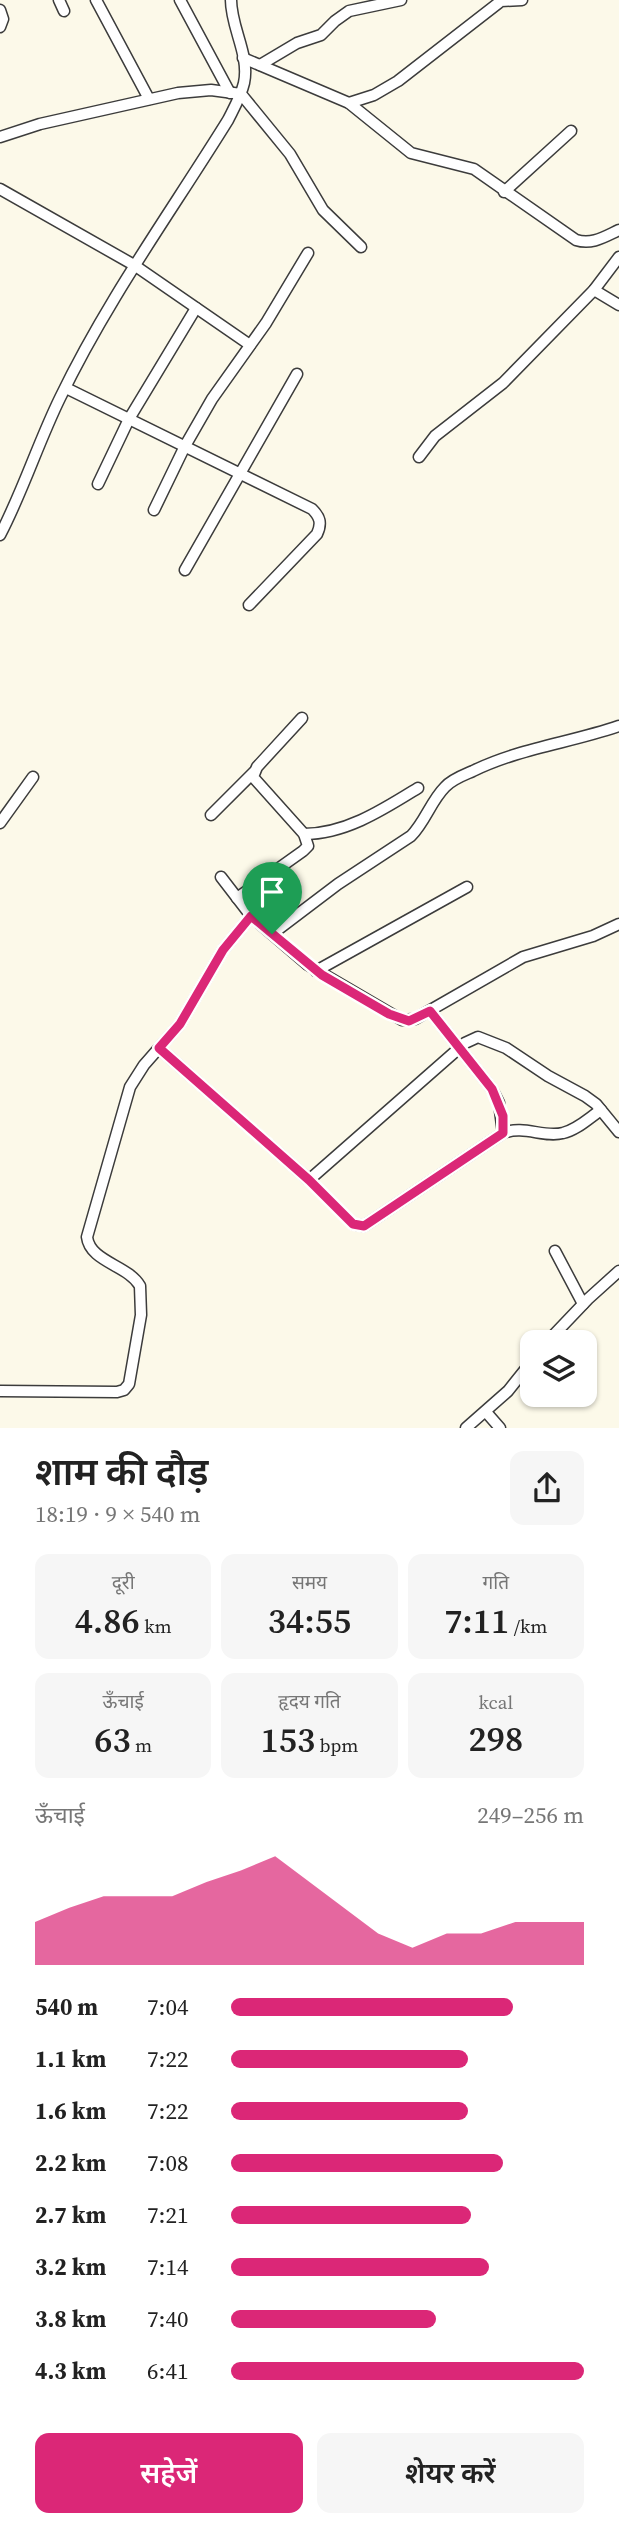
<!DOCTYPE html>
<html lang="hi">
<head>
<meta charset="utf-8">
<style>
  :root { --surface:#fff; --page:#f6f6f6; --text:#222; --muted:#767676; --accent:#db2777 }
  body { margin:0; font-family:"Source Serif 4","Noto Sans Devanagari",serif; background:var(--page); color:var(--text); height:100vh; display:flex; flex-direction:column; font-size:26px; white-space:nowrap }
  * { box-sizing:border-box; margin:0 }
  p { font-size:23px; color:var(--muted) }
  .icon { flex:none; width:38px; height:38px; fill:none; stroke:currentColor; stroke-width:2; stroke-linecap:round; stroke-linejoin:round }
  .map { position:relative; height:1428px; overflow:hidden }
  .panel { display:flex; flex-direction:column; background:var(--surface); flex:1 }
  .panel>* { flex:none }
  .tools { position:absolute; left:520px; top:1330px; display:grid; gap:14px }
  .tools a { display:grid; place-items:center; width:77px; height:77px; border-radius:14px; background:var(--surface); box-shadow:0 2px 5px #0004; font-size:35px }
  .pin { position:absolute; display:grid; place-items:center; width:60px; height:60px; color:#fff; margin:-72px -30px; border-radius:50% 50% 50% 0; rotate:-45deg; box-shadow:0 0 7px #0007 }
  .pin .icon { rotate:45deg }
  .round { display:grid; place-items:center; flex:none; width:74px; height:74px; border-radius:14px; background:var(--page) }
  .summary { display:flex; align-items:center; justify-content:space-between; height:119px; padding:0 35px }
  h1 { font-size:38px; font-weight:600; line-height:52px }
  .figures { display:grid; grid-template-columns:repeat(3,1fr); gap:10px; height:119px; padding:7px 35px }
  .figures div { display:grid; align-content:center; border-radius:14px; background:var(--page); text-align:center }
  .figures b { font-size:35px; font-weight:600 }
  .figures small { font-size:19px; font-weight:400 }
  .figures p { font-size:19px }
  .chart { height:196px; padding:14px 35px }
  .chart p { display:flex; justify-content:space-between }
  .chart svg { width:100%; height:126px; margin-top:7px; fill:var(--accent); opacity:.7 }
  .button { display:flex; gap:14px; margin-top:auto; padding:14px 35px }
  .button a { flex:1; height:80px; border-radius:14px; background:var(--accent); color:#fff; font-size:28px; font-weight:600; line-height:80px; text-align:center }
  .button a+a { background:var(--page); color:var(--text) }
  ul { padding:0 35px; list-style:none; font-size:23px }
  li { display:grid; grid-template-columns:112px 84px 1fr; align-items:center; height:52px }
  li i { height:18px; border-radius:9px; background:var(--accent) }
  .map>svg:first-child { display:block }
  .lines { fill:none; stroke-linecap:round; stroke-linejoin:round }
  .street-casing { stroke:#3c3c3c; stroke-width:13 }
  .street { stroke:#fff; stroke-width:10 }
  .route-casing { stroke:#fff; stroke-width:14 }
  .route { stroke:#db2777; stroke-width:9 }
</style>
</head>
<body>
<div class="map">
<svg width="619" height="1428" viewBox="0 0 619 1428">
  <rect width="100%" height="100%" fill="#fcf9e9"/>
  <g class="lines">
    <defs>
      <g id="street">
        <path d="M59,0l5,11"/>
        <path d="M96,0l53,99"/>
        <path d="M180,0l50,93"/>
        <path d="M0,10l3,9 -3,8"/>
        <path d="M243,58l106,45 62,50 63,16 102,71c16,5 28,-3 43,-10"/>
        <path d="M260,65l37,-22 24,-8 14,-14 14,-10 52,-11"/>
        <path d="M349,103l25,-8 24,-14 103,-80 21,-1"/>
        <path d="M0,137l40,-13 138,-31 33,-3 30,4 49,60 33,56 38,37"/>
        <path d="M0,189l134,76 116,80"/>
        <path d="M504,192l67,-61"/>
        <path d="M594,290l25,15"/>
        <path d="M66,388l246,121c8,8 10,14 5,25l-68,71"/>
        <path d="M419,457l16,-21 68,-53 91,-93 25,-33"/>
        <path d="M98,484l31,-65 67,-111"/>
        <path d="M154,510l31,-64 27,-47 54,-76 42,-70"/>
        <path d="M0,535c23,-44 38,-92 60,-137 47,-98 111,-186 168,-278 6,-12 13,-24 16,-37 6,-28 -13,-55 -13,-83"/>
        <path d="M185,570l112,-196"/>
        <path d="M211,815l43,-43"/>
        <path d="M0,823l33,-46"/>
        <path d="M304,834c42,0 80,-25 114,-46"/>
        <path d="M221,877l30,39 57,49 94,55 13,-1 108,-62 70,-21 26,-12"/>
        <path d="M237,898l66,-47 5,-5 -4,-12 -51,-57 4,-10 45,-49"/>
        <path d="M272,934l66,-50 73,-48c14,-14 20,-35 34,-49 7,-8 19,-12 28,-16 47,-23 97,-28 146,-45"/>
        <path d="M316,971l151,-84"/>
        <path d="M430,1011l62,78 7,14 4,30"/>
        <path d="M159,1048l150,132 44,44 11,2 139,-93c21,-8 41,5 60,0 14,-3 26,-15 38,-23"/>
        <path d="M309,1180l156,-137 13,-6 28,11 42,28 37,20 11,8 23,28"/>
        <path d="M555,1251l28,53"/>
        <path d="M547,1342l41,-43 31,-28"/>
        <path d="M0,1391l117,1 7,-2 5,-6 12,-69 -1,-29c-12,-21 -50,-24 -53,-49l43,-150 14,-22 36,-41 43,-74 28,-34"/>
        <path d="M486,1412l14,16"/>
        <path d="M466,1428l42,-37 24,-30"/>
      </g>
    </defs>
    <use href="#street" class="street-casing"/>
    <use href="#street" class="street"/>
  </g>
  <g class="lines">
    <defs>
      <path id="route" d="M251,916l71,59 67,39 20,7 21,-10 62,78 11,27v17l-139,93 -11,-2 -44,-44 -150,-132 21,-24 43,-74z"/>
    </defs>
    <use href="#route" class="route-casing"/>
    <use href="#route" class="route"/>
  </g>
</svg>
<div class="tools">
<a><svg class="icon" aria-label="layers" viewBox="0 0 24 24"><path d="M12 4l9 5-9 5-9-5zM3 14l9 5 9-5"/></svg></a>
</div>
<div class="pin" style="left:272px;top:934px;background:#1e9e55"><svg class="icon" aria-label="arrive" viewBox="0 0 24 24"><path d="M6 21V4h12l-3 4 3 4H6"/></svg></div>
</div>
<section class="panel">
<div class="summary"><div><h1>शाम की दौड़</h1><p>18:19 · 9 × 540 m</p></div><a class="round"><svg class="icon" aria-label="share" viewBox="0 0 24 24"><path d="M12 15V3M7 8l5-5 5 5M5 13v7h14v-7"/></svg></a></div>
<div class="figures">
<div><p>दूरी</p><b>4.86<small> km</small></b></div>
<div><p>समय</p><b>34:55</b></div>
<div><p>गति</p><b>7:11<small> /km</small></b></div>
</div>
<div class="figures">
<div><p>ऊँचाई</p><b>63<small> m</small></b></div>
<div><p>हृदय गति</p><b>153<small> bpm</small></b></div>
<div><p>kcal</p><b>298</b></div>
</div>
<div class="chart"><p><span>ऊँचाई</span>249–256 m</p>
<svg viewBox="0 0 160 44" preserveAspectRatio="none"><path d="M0 44V29L10 24L20 20L30 20L40 20L50 15L60 11L70 6L80 15L90 24L100 33L110 38L120 33L130 33L140 29L150 29L160 29V44z"/></svg>
</div>
<ul>
<li><b>540 m</b>7:04<i style="width:80%"></i></li>
<li><b>1.1 km</b>7:22<i style="width:67%"></i></li>
<li><b>1.6 km</b>7:22<i style="width:67%"></i></li>
<li><b>2.2 km</b>7:08<i style="width:77%"></i></li>
<li><b>2.7 km</b>7:21<i style="width:68%"></i></li>
<li><b>3.2 km</b>7:14<i style="width:73%"></i></li>
<li><b>3.8 km</b>7:40<i style="width:58%"></i></li>
<li><b>4.3 km</b>6:41<i style="width:100%"></i></li>
</ul>
<div class="button"><a>सहेजें</a><a>शेयर करें</a></div>
</section>
</body>
</html>
